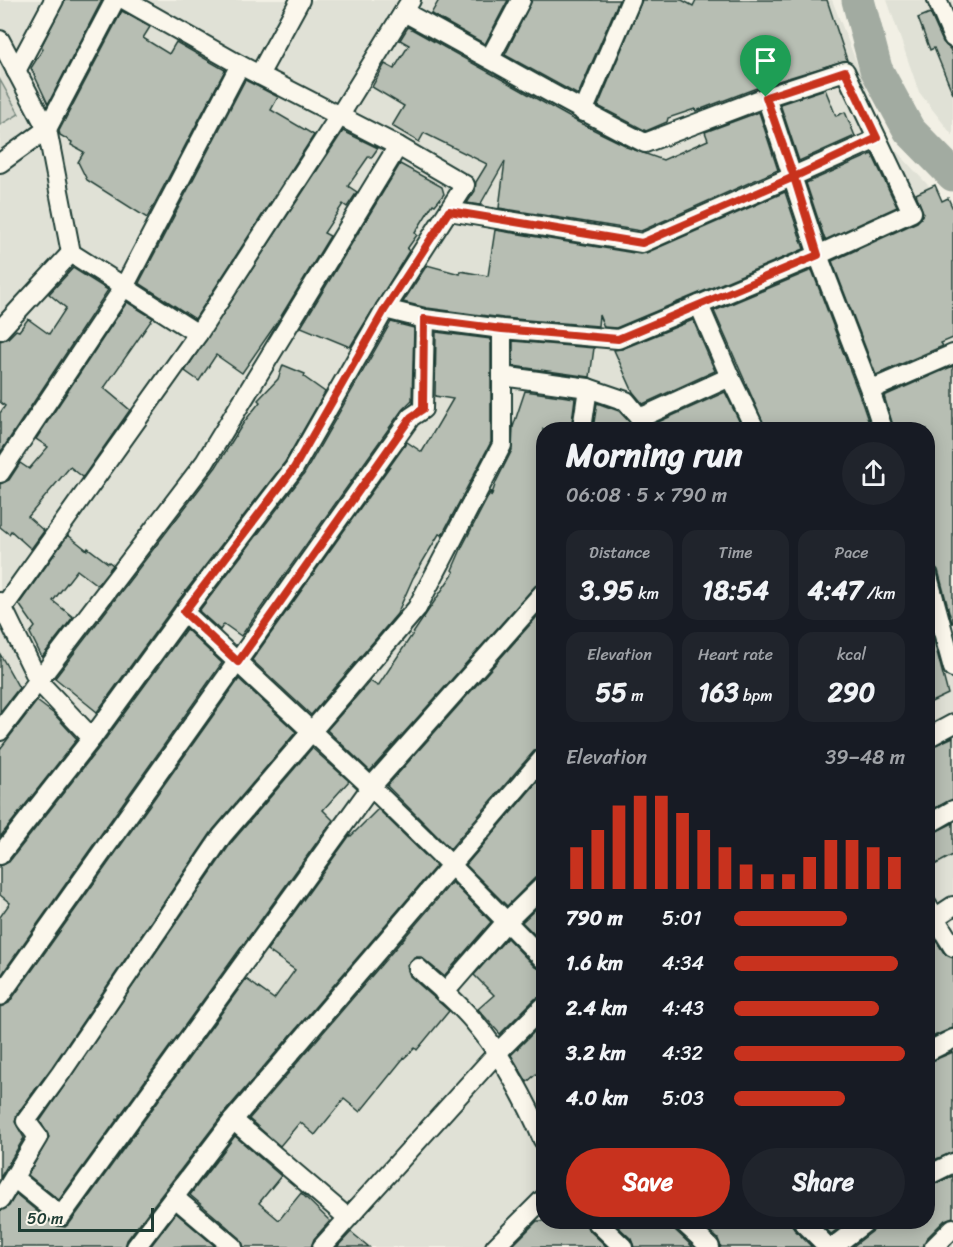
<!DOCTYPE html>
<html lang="en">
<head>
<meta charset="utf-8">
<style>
  :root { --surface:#171b24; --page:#20242c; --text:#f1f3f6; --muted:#9ea1a6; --accent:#c8321e }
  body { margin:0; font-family:Sriracha,sans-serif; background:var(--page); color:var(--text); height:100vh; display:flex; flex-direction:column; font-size:22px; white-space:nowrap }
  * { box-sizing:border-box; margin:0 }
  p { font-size:20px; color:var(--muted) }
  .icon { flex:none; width:33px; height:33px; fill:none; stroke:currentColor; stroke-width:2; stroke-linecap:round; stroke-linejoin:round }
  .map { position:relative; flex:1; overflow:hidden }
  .side { position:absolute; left:536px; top:422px; width:399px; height:807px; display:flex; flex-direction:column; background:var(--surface); border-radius:24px; box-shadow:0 3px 15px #0003 }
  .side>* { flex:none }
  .scale { position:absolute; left:18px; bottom:15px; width:136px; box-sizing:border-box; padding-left:6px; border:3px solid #1f3d34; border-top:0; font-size:16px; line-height:21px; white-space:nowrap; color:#1f3d34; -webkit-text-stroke:4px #fbf7ec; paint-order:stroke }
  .pin { position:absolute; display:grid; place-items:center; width:51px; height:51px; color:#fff; margin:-62px -26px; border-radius:50% 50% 50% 0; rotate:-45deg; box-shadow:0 0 6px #0007 }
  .pin .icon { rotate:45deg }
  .round { display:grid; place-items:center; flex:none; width:63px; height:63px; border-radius:32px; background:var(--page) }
  .head { display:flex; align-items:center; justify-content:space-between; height:102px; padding:0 30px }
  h1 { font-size:33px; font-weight:700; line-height:45px }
  .figures { display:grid; grid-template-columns:repeat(3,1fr); gap:9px; height:102px; padding:6px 30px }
  .figures div { display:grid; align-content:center; border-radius:15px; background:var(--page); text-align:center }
  .figures b { font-size:26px; font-weight:700 }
  .figures small { font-size:16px; font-weight:400 }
  .figures p { font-size:16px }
  .chart { height:168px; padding:12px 30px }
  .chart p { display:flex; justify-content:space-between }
  .chart svg { width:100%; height:108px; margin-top:6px; stroke:var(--accent); stroke-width:6 }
  .action { display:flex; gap:12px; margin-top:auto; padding:12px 30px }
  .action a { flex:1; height:69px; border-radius:36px; background:var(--accent); color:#fff; font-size:24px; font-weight:700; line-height:69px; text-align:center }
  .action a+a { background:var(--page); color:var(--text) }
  ul { padding:0 30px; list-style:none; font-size:20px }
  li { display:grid; grid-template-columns:96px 72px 1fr; align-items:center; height:45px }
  li i { height:15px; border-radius:8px; background:var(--accent) }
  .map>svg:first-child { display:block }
  .built { fill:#e0e1d6; fill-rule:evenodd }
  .green { fill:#cfd2c8; stroke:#77887e; stroke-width:1.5 }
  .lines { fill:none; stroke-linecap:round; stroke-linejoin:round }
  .river { stroke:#a2aba1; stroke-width:33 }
  .building { fill:#b7beb3; stroke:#1f3d34; stroke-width:1.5 }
  .street-casing { stroke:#1f3d34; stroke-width:22 }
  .street { stroke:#fbf7ec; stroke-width:18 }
  .route-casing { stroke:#fff; stroke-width:12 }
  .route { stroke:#c8321e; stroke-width:8 }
</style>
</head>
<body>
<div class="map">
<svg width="953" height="1247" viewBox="0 0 953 1247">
  <rect width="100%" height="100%" fill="#f2f0e5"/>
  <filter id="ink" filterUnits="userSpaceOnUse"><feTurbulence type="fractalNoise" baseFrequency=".0167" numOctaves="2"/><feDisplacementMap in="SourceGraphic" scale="12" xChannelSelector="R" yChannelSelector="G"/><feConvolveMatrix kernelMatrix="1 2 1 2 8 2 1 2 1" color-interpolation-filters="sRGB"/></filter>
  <g filter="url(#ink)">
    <g class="built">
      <path d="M0,0h832l55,141 66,71v1035h-953zM543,429h384v792h-384z"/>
      <path d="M887,0h66v136l-34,-44z"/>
    </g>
    <path class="green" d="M0,80l19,34 -19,11z"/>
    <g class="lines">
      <path class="river" d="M858,0l18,69 33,61 44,45"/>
    </g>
    <g class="building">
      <path d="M65,0h37l-54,104 -17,-36 12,-19 -2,-2z"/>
      <path d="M439,0h69l-23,44 -54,-30z"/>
      <path d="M532,0h87l-41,95 -73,-40z"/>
      <path d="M642,0h40l11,6 3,-6h131l20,60 -85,26 -66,25 -1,-2 -27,9 -1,4 -21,9 -48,-25z"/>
      <path d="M122,11l28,16 -7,11 26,16 7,-12 49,28 -78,148 -60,-38 -9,-18 6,-10 -13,-7 1,-3 -12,-7 -1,-4z"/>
      <path d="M930,13l13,29 7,7 3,7v38l-19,-46 -4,2 -12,-32z"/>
      <path d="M408,27l170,95 49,24 -1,1 37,13 45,-20 -3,-8 54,-20 19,58 -137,61 -142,-23 6,-47 -25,44 -13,-2 8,-12 1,-9 11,-18 -63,-31 -5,9 -27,-16 12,-20 -32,-19 13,-23 9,5 15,-24 -9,-5z"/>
      <path d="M245,80l33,17 -7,13 43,25 -119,184 -56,-36z"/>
      <path d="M825,89l11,27 9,-4 10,24 -56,25 -19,-57z"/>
      <path d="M343,131l35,17 -7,10 -2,-2 -21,30 9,6 -10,15 -4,-3 -19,29 6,3 -50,82 -38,55 -26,-18 -17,26 -14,-10z"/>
      <path d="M872,154l25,53 -72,33 -19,-57z"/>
      <path d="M400,164l42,23 2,7 -9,11 -2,-1 -18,29 2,2 -10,14 2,2 -59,96 -49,-20z"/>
      <path d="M935,185l7,16 6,-3 5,11v129l-12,5 2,3 -67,29 -44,-114 85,-39 4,-4 2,-6 -7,-18z"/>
      <path d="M785,192l19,57 -188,79 -12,-1 -5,-12 -1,11 -95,-8 -76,-10 -24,-6 24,-37 33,9v-3l28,5 7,-46 145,24 6,-1z"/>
      <path d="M73,268l35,22 -108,163v-40l5,-7 -5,-4v-61l8,-3 8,-8 3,1 9,-12 21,15 17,-26 -17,-14z"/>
      <path d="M812,270l47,124 12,35h-105l-52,-118z"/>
      <path d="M127,302l26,16 -49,70 26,22 -47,67 -13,-10 -42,50 16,14 -13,18 -20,-18 -2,3 -9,-7v-43l9,-4 11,-17 9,6 19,-22 -12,-8z"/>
      <path d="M693,320l22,51 -72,33 -10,-12 -19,-42 8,-1z"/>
      <path d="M391,322l23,6 -2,72 -10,10 -161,226 -17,-12 -4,6 -21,-19 105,-137z"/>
      <path d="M436,332l55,7v103l-49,93 -3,-1 -26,44 -16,36 -86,101 -59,-55 155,-218 15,10 31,-53 -18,-3z"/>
      <path d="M513,341l81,7 -4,29 -77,-11z"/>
      <path d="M283,365l22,9 -1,3 21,15 -40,70 -110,143 -78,107 -42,-34 161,-211 28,-45 16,-20 -2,-2 20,-21z"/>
      <path d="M953,366v257h-1l-14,-53 -4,-5 -7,-3v-133h-33l-10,-33z"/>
      <path d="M525,391l50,7 -4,31h-28v153l-8,4 -165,185 -43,-41 43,-49 8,5 76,-114 -2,-2 10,-23 29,-56v6l5,-15 16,-32 1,-23z"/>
      <path d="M725,392l18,37h-102l4,-1z"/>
      <path d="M597,403l22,8 13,14 7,4h-46z"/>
      <path d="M68,535l19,15 1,-2 20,15 1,-1 4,3 -16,20 -20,-15 -24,31 20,16 -31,40 -12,-24 5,-6 -16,-23z"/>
      <path d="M543,610v137l-9,4 -84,98 -63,-63z"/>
      <path d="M186,629l36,34 -222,314v-60l10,-14 -10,-8v-29l9,-4 92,-117z"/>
      <path d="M931,629l17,65 -21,10v-74z"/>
      <path d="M0,654l19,34 -19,24z"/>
      <path d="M239,679l57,53 -83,98 -161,237 -35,47 -2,8 9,16 -24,40v-171l9,-4z"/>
      <path d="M37,701l17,13 23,25 -77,98v-88z"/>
      <path d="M953,737v62l-26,13v-63z"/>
      <path d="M312,748l37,33 -26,29 10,10 -274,380 -31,-25 21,-38 -9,-16 191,-278z"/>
      <path d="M543,775v100l-8,3 -28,28 -41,-41z"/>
      <path d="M378,809l58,57 -212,247 -97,127 -2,7h-125v-36l9,-5 7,-12 38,31 11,2 5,-4 176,-244 28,20 21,-29 -28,-20 83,-115 1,1z"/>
      <path d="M953,823v32l-26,14v-33z"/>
      <path d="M452,882l39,40 -47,54 -23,-19h-7l-7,9 3,10 39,35 -32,39 -2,-2 -13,12 -42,52 -16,-13 -29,36 -15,-13 -20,24 -31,-27z"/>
      <path d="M543,902v41l-21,-21z"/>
      <path d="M931,933l13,20 9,5v70l-26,11v-105z"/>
      <path d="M507,938l28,29 8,3v26l-8,3 -35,35 -22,-25 16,-14 -20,-20z"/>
      <path d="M543,1023v45l-16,14 -16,-27z"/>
      <path d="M953,1052v100l-26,11v-100z"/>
      <path d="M235,1136l46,40 -22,27 20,17 22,-27 29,28 -16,18 -3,8h-67l-4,-9 -50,-43z"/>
      <path d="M953,1176v41l-8,3 -19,19 -3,8h-71l22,-17 4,-9h49v-34z"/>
      <path d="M176,1213l39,33 -65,1z"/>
      <path d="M537,1221h48l3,8 19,18h-96z"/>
      <path d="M612,1221h28l8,7 7,-7h16l3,8 19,18h-59l-3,-8z"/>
      <path d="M699,1221h91l4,8 18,18h-91l-3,-8z"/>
      <path d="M818,1221h30l-17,13z"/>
      <path d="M351,1232l18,15h-32z"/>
    </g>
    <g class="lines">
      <defs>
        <g id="street">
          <path d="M937,0l16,38"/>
          <path d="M0,40l47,89 24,124 127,81"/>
          <path d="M490,58l31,-58"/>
          <path d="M16,71l38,-71"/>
          <path d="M259,75l41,-75"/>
          <path d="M766,97l52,158 52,135 13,39"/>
          <path d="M583,112l48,-112"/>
          <path d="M0,163l47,-34 68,-129"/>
          <path d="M449,211l193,32 235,-104"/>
          <path d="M699,305l31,72"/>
          <path d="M385,309l40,10 77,10 116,10 200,-84 94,-43 -67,-141 -79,26 -121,46c-82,-41 -161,-88 -241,-131"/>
          <path d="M0,330l71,-77"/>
          <path d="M502,376l86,12 38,13 14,17 90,-41 25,52"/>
          <path d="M870,390l83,-36"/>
          <path d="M582,429l6,-41"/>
          <path d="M0,473l124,-186 116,-222"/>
          <path d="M927,573l26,95"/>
          <path d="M0,602l39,80 53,56"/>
          <path d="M0,612l198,-278 142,-219 71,-115"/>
          <path d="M184,612l187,175 80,78 92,94"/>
          <path d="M0,731l205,-269 193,-316"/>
          <path d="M927,738l26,-14"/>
          <path d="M927,825l26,-15"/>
          <path d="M0,855l92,-117 92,-126 110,-144 91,-159 80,-124 -67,-39 -158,-81 -115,-65"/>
          <path d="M927,905l26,42"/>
          <path d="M927,923l26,-17"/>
          <path d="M418,968c19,18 41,35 57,55 25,29 53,81 68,117"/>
          <path d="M444,993l62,-71 37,-36"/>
          <path d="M0,996l411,-579 12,-8 2,-90"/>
          <path d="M927,1052l26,-13"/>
          <path d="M233,1120l115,98"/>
          <path d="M927,1176l26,-13"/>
          <path d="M14,1178l47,38 310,-429 172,-194"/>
          <path d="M174,1197l59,50"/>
          <path d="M0,1200l38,-63 -12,-16 35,-48 161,-237 195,-228 85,-163v-116"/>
          <path d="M596,1221l27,26"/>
          <path d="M682,1221l28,26"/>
          <path d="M802,1221l26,26"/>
          <path d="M136,1247l97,-127 310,-362"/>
          <path d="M322,1247l175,-194 46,-46"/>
          <path d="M495,1247l48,-48"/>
          <path d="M833,1247l34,-26"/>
          <path d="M934,1247l19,-19"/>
        </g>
      </defs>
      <use href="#street" class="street-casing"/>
      <use href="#street" class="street"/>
    </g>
  </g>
  <g class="lines" filter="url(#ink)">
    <defs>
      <path id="route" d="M766,97l28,80 -152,66 -193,-32 -64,98 -91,159 -110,144 54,50 173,-245 12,-8 1,-90 78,10 116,10 200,-84 -24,-78 83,-39 -32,-67 -79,26"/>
    </defs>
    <use href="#route" class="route-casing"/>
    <use href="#route" class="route"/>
  </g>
</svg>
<div class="scale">50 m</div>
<div class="pin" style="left:766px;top:97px;background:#1e9e55"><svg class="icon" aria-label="arrive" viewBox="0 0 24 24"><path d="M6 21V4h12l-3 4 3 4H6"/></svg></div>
<section class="side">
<div class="head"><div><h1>Morning run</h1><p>06:08 · 5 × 790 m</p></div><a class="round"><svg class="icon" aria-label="share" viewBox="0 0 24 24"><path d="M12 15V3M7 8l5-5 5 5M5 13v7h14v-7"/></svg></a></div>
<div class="figures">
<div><p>Distance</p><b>3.95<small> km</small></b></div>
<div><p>Time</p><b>18:54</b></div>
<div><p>Pace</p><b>4:47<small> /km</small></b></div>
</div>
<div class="figures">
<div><p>Elevation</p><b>55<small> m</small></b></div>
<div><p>Heart rate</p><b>163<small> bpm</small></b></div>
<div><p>kcal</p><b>290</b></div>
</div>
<div class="chart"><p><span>Elevation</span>39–48 m</p>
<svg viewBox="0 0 160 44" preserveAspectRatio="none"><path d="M5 44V27M15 44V20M25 44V10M35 44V6M45 44V6M55 44V13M65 44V20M75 44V27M85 44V34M95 44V38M105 44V38M115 44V31M125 44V24M135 44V24M145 44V27M155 44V31"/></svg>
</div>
<ul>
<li><b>790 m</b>5:01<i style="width:66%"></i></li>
<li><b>1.6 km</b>4:34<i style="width:96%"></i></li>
<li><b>2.4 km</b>4:43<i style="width:85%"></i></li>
<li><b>3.2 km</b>4:32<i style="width:100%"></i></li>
<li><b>4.0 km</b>5:03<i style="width:65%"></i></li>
</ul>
<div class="action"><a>Save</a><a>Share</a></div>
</section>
</div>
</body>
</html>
